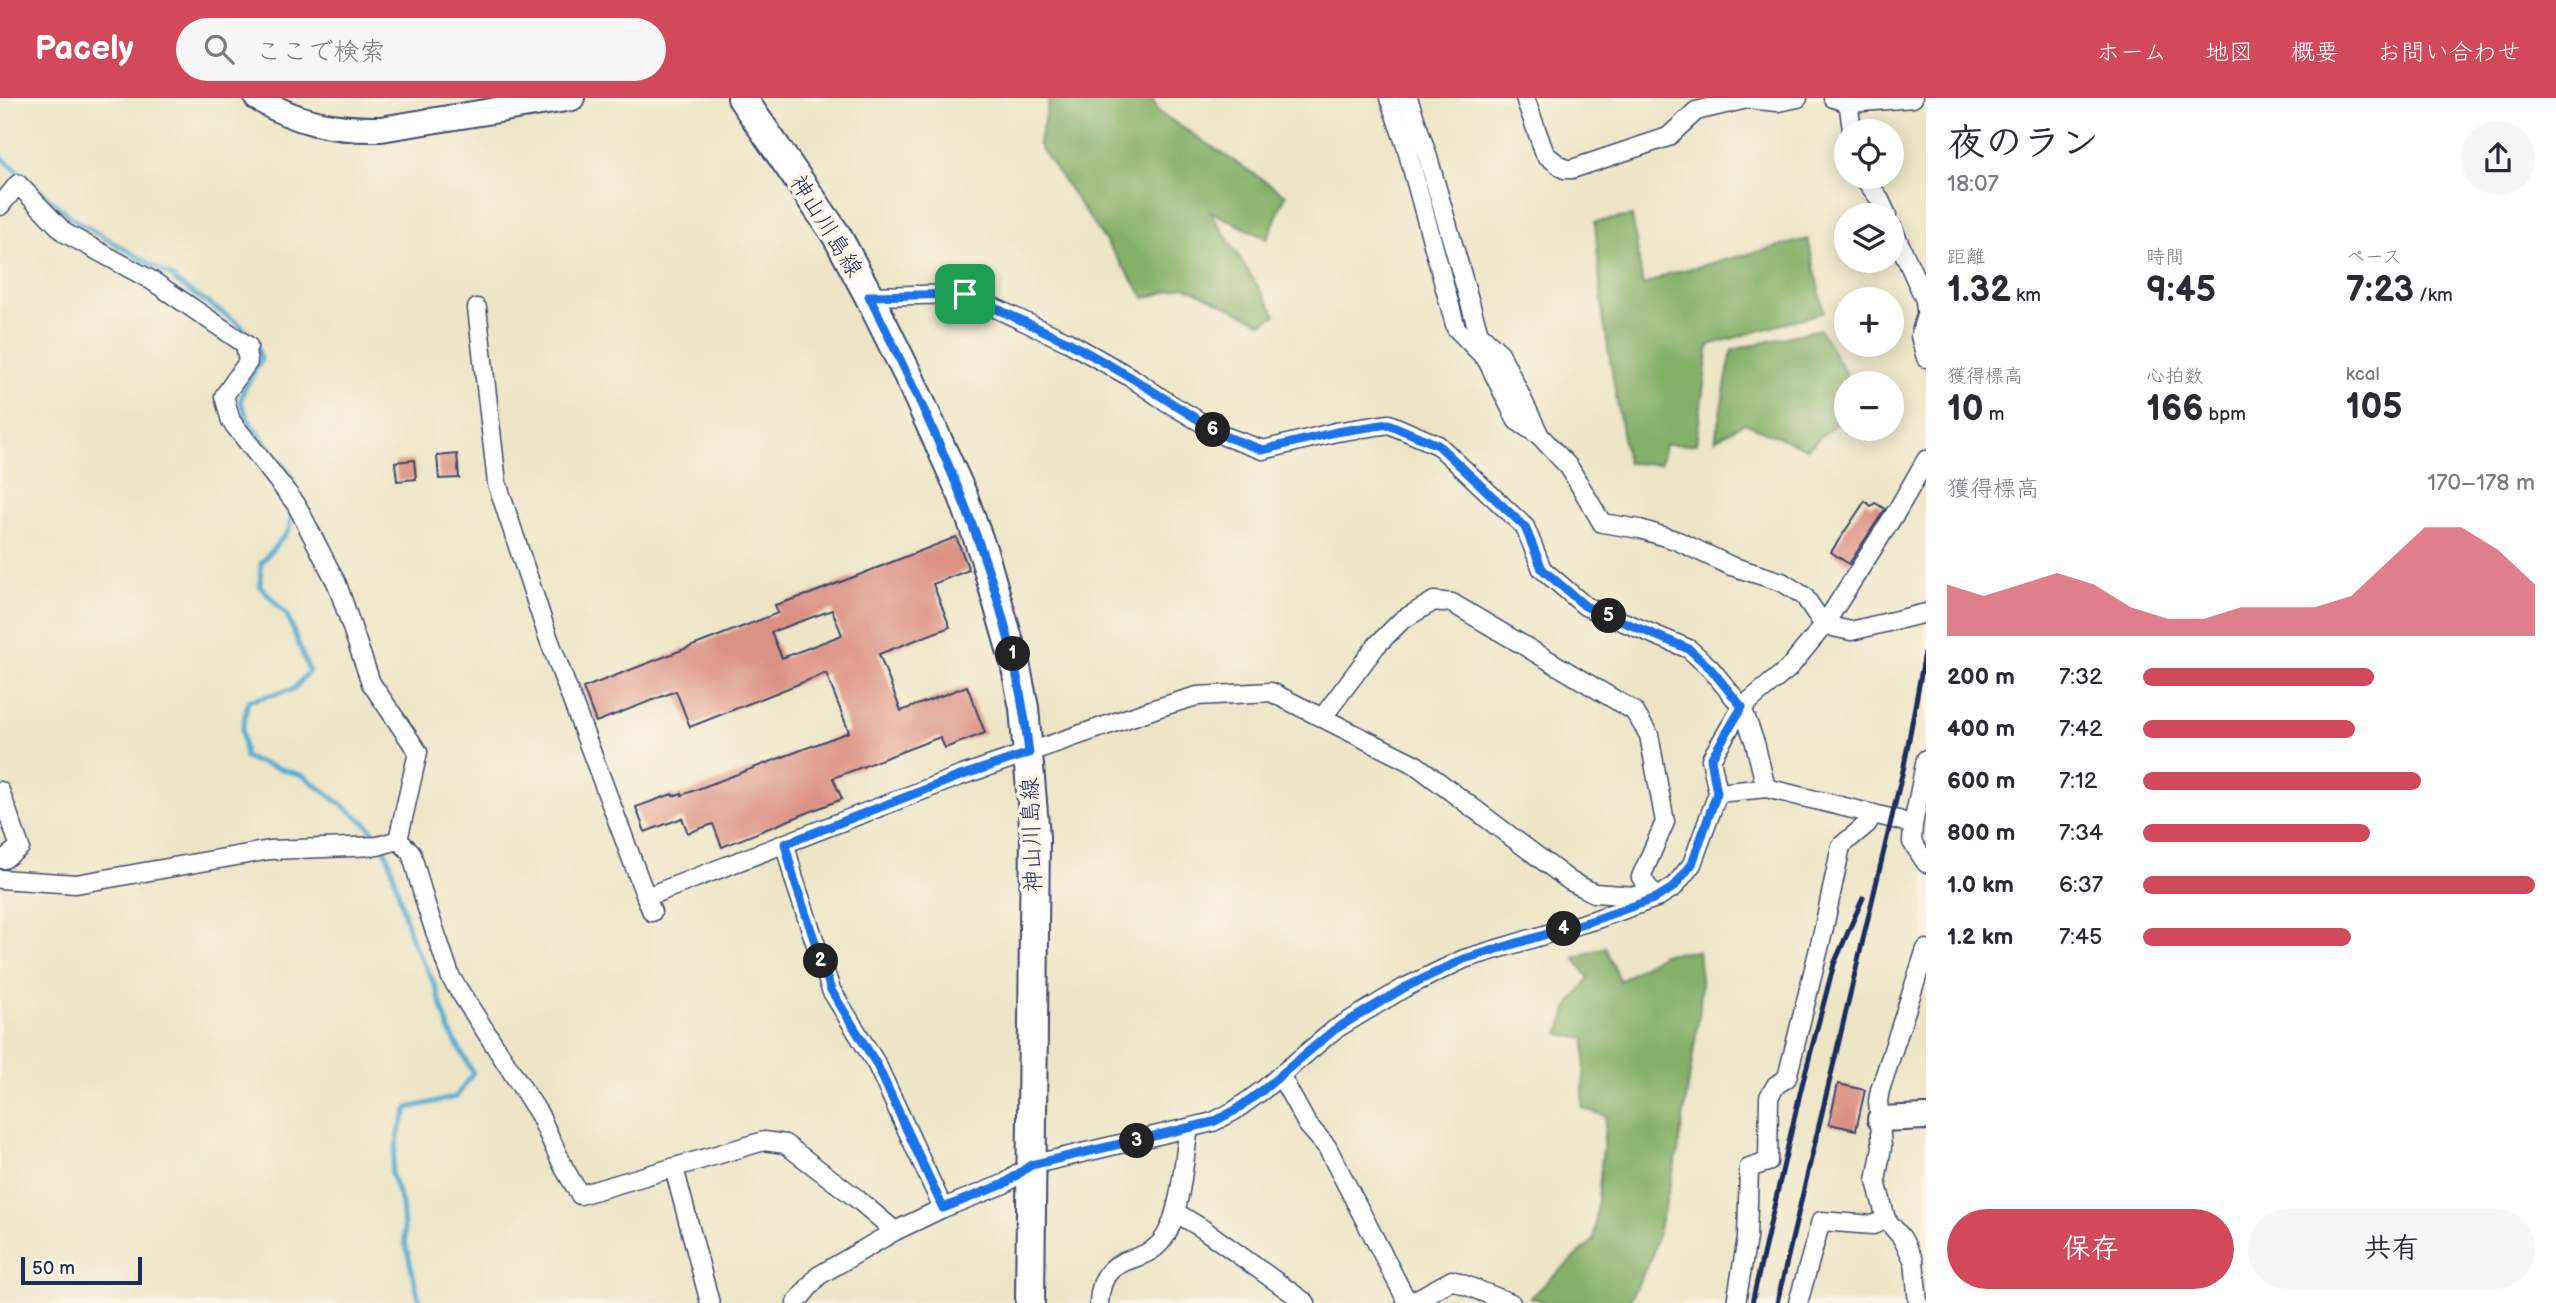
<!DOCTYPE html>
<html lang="ja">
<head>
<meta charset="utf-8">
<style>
  :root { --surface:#fff; --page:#f7f7f7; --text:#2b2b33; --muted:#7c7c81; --accent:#d1495b }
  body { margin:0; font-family:"Balsamiq Sans","Klee One",sans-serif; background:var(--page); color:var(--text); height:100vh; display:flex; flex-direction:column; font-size:26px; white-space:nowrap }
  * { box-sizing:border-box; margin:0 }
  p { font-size:23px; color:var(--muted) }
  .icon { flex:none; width:38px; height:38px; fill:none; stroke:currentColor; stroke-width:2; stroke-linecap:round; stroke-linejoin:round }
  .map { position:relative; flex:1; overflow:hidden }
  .drawer { display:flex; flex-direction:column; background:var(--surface); width:630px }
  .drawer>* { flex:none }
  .controls { position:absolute; left:1834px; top:21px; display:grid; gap:14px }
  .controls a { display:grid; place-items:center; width:70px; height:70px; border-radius:50%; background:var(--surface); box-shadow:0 4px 18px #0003; font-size:35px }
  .scale { position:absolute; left:21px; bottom:18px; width:121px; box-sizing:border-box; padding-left:7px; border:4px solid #1b2f5e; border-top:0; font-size:19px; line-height:24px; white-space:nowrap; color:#1b2f5e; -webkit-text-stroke:5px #fcf5e5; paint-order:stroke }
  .pin { position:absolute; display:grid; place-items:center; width:60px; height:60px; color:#fff; margin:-30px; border-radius:14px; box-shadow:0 4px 10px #0006 }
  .km { position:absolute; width:35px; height:35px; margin:-18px; border-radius:50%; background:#222; color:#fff; font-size:19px; line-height:35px; text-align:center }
  .round { display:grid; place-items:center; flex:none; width:74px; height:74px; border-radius:37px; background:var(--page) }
  .summary { display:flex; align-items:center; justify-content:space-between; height:119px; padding:0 21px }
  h1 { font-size:38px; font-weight:800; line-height:52px }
  .stats { display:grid; grid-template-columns:repeat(3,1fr); gap:10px; height:119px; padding:7px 21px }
  .stats div { display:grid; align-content:center }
  .stats b { font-size:35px; font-weight:800 }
  .stats small { font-size:19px; font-weight:400 }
  .stats p { font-size:19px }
  .chart { height:196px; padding:14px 21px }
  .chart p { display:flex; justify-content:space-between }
  .chart svg { width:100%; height:126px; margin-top:7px; fill:var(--accent); opacity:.7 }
  .action { display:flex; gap:14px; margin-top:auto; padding:14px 21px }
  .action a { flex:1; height:80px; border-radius:42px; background:var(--accent); color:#fff; font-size:28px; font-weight:800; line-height:80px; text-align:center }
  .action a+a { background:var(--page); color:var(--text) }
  ul { padding:0 21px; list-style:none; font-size:23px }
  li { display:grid; grid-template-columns:112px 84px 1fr; align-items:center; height:52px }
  li i { height:18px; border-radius:9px; background:var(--accent) }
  header { display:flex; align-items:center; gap:42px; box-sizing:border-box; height:98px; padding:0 35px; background:var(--accent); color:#fff }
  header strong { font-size:33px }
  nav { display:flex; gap:38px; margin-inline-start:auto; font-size:24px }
  .search { width:490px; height:63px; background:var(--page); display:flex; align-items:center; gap:18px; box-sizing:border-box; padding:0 24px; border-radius:38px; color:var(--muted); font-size:26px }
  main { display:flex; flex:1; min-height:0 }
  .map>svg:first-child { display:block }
  .forest { fill:#84b067; stroke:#507062; stroke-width:2 }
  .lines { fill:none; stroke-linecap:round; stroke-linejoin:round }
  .stream { stroke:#56add3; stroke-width:5 }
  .building { fill:#dc9283; fill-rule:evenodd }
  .minor-casing { stroke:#3a4a6e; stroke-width:21 }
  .secondary-casing { stroke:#3a4a6e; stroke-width:28 }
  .primary-casing { stroke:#3a4a6e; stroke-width:32 }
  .minor { stroke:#fff; stroke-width:18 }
  .secondary { stroke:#fff; stroke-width:24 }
  .primary { stroke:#fff; stroke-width:28 }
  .rail { stroke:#1b2f5e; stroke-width:5 }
  .route-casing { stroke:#fff; stroke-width:14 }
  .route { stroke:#1a73e8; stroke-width:9 }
  .labels { text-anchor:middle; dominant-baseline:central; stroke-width:7; stroke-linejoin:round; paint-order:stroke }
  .street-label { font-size:23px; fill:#1b2f5e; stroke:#fcf5e5 }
</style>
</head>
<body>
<header>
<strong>Pacely</strong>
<div class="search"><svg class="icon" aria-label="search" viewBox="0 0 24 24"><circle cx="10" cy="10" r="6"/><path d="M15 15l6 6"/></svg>ここで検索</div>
<nav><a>ホーム</a><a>地図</a><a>概要</a><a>お問い合わせ</a></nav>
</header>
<main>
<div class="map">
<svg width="1926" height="1205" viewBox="0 0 1926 1205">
  <rect width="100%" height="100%" fill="#fcf5e5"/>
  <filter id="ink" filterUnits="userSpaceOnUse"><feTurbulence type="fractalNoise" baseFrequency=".0143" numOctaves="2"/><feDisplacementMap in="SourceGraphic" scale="14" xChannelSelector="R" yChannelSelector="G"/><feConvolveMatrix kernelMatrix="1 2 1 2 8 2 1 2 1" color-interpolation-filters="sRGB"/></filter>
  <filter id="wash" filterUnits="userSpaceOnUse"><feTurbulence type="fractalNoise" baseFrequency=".00686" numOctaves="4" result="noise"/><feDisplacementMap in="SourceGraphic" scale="28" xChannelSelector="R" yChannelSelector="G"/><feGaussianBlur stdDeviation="1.57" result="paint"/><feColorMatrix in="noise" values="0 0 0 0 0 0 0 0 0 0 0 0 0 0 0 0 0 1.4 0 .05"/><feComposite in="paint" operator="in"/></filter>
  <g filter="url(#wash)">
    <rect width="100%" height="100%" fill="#ede5c6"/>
    <g class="forest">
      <path d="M1050,0h102l7,14 127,83 -19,44 -57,-28 66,104 -14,8 -77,-37 -40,12 -107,-154z"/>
      <path d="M1632,118l11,70 25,-12 140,-35 16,73 -115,33 -13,99 -31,1 -5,19 -33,-1 -24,-146 -8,-95z"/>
      <path d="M1820,231l31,54h-5v41h-11l-28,25 -63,-26 -29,17 17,-90z"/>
      <path d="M1605,849l15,34 42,-27 36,-3 3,29 -1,29 -22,143 -26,105 -24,46h-81l-17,-6 64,-57 12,-124 -24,-8 4,-69 -27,-5 9,-27 21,-29 -15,-20z"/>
    </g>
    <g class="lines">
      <g class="stream">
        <path d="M0,58l73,63 101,59 2,4 62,41 18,18 5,19 -17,30 -4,11 11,23 41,52 2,15"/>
        <path d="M292,409l-3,23 -28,33 -1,23 27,29 22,56 -15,18 -46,12 -6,30 3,27 59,18 63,48 14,17 9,21 21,77 24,46 15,47 23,41 -17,24 -48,11 -9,24 -8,41 11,31 3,38 15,61"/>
      </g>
    </g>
    <g id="blocks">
      <g class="building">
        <path d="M457,356l2,24 -20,1 -2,-23z"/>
        <path d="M414,362l2,19 -19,2 -2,-19z"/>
        <path d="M1865,403l6,5 4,-3 10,6 -36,55 -18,-12z"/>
        <path d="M956,439l13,33 -36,14 17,43 -71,27 22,57 66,-25 18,47 -40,15 -5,-11 -107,41 9,21 -120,48 -9,-23 -25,9 -6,-15 -37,14 -9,-25 36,-13 1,2 9,-3v2l167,-63 -23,-59 -136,54 -14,-36 -80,31 -13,-34 195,-75 -3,-8 35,-11zM832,512l10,25 -60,23 -11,-26z"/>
        <path d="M1838,986l27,6 -9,40 -27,-6z"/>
      </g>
    </g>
  </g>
  <g filter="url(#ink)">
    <use href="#blocks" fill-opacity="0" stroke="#3a4a6e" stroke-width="2"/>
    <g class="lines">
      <defs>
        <g id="minor">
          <path d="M1389,0l17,48 50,182 31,32 30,61 23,15"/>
          <path d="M1408,0l19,56 52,180 21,19 40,83 29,31 33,56 38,6 38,12 53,25 51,16 22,14 20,29 27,6 75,-18"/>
          <path d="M1525,0l20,56 19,15h8l96,-32 28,-26 51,-12 31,3 20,-4"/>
          <path d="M1833,0l16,5 64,-5"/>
          <path d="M1851,0l-2,9 3,24"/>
          <path d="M1863,79l16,21 8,17"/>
          <path d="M0,108l18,-22 47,49 86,47 97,66 -2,4 2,12 -24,34 7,25 65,83 41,80 34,99 47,69 -20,88"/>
          <path d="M1892,129l33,73 1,11"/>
          <path d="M869,198l96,-2 103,48 64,36 35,24 57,34 39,14 73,-18 53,-8 49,21 87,82 17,42 43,37 104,43 21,19 32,39 13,36 11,45"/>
          <path d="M477,210l20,175 50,151 99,263"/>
          <path d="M1926,217l-6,21 6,22"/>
          <path d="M1322,620l54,-72 26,-26 32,-19 18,2 182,108 15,24 16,87 -24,55 15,21"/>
          <path d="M0,693l20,56 -16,12h-4"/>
          <path d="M1718,695l48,-5 132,32 15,5 -1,17 14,21"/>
          <path d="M1913,727l13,-66"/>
          <path d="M398,742l13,12 15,53 25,73 88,136 25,54 16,27 184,-54 21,3 71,54 39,33"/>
          <path d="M785,746l9,35 37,111 46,75 66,143"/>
          <path d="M0,781l76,5 194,-34 108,-4 20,-6"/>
          <path d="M652,814l-6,-15 314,-121 197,-68 40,-12 74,-4 145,73 154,116 24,12 55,4"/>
          <path d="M1280,977l27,49 20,23 81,156"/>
          <path d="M674,1070l36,135"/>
          <path d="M1175,1114l28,17 103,74"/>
          <path d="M796,1205l22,-27 77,-45 48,-23 61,-24 27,-19 182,-43 21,-11 29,-21 71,-60 70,-42 60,-29 130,-39 62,-22 18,-11 18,-23 26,-71 -7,-34 31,-52 46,-38 36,-44 74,-116 28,-49"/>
          <path d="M1099,1205c3,-57 46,-32 67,-68 15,-25 18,-77 23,-107"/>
          <path d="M1410,1205l42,-23 59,23"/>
          <path d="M1736,1205l11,-65 2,-70 19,-6 1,-65 7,-12 11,-7 36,-146 18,-86 26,-22 6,-10"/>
          <path d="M1798,1205l23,-82 52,4 13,-6"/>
          <path d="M1918,1205l-4,-42 -12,-23 -16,-19 -10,-38 6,-34 -4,-46 2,-11 46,-141"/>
        </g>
        <g id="secondary">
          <path d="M257,0c40,25 78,32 124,31l191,-31"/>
          <path d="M1880,1021l46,-2"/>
        </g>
        <path id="primary" d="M742,0l95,138 32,60 39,79 55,121 21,59 31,108 9,45 11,129 -5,466"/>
      </defs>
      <use href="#minor" class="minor-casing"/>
      <use href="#secondary" class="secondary-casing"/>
      <use href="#primary" class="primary-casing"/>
      <use href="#minor" class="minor"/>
      <use href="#secondary" class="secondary"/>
      <use href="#primary" class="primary"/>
      <g class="rail">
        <path d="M1752,1205l49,-214 33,-125 29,-66"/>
        <path d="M1777,1205l127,-537 22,-119"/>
      </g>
    </g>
  </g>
  <g class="lines" filter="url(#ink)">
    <defs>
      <path id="route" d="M965,196l103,48 64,36 92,58 39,14 73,-18 52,-8 50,21 87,82 17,42 43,37 104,43 21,19 32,39 -31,52 6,34 -25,71 -18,23 -18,11 -62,22 -130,39 -60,29 -70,42 -71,60 -29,21 -21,11 -182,43 -27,19 -61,24 -66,-143 -46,-75 -37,-111 -9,-35 175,-68 69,-23c-17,-164 -88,-311 -160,-457z"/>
    </defs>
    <use href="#route" class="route-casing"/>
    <use href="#route" class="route"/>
  </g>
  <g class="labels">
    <g class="street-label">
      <text transform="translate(826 128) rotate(58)">神山川島線</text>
      <text transform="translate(1032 737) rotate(-92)">神山川島線</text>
    </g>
  </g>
</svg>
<div class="controls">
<a><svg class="icon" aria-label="locate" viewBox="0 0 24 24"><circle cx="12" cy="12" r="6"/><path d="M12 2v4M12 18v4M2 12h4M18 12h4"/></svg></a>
<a><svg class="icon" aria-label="layers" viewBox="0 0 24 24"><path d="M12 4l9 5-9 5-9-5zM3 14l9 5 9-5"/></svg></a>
<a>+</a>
<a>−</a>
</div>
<div class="scale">50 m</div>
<div class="pin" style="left:965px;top:196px;background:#1e9e55"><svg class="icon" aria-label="arrive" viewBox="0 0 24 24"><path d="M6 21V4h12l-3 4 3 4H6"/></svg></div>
<b class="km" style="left:1013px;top:556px">1</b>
<b class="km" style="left:821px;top:863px">2</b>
<b class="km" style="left:1137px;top:1043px">3</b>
<b class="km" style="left:1564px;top:831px">4</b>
<b class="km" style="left:1609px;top:518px">5</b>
<b class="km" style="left:1213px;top:332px">6</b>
</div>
<section class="drawer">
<div class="summary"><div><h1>夜のラン</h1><p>18:07</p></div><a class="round"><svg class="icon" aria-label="share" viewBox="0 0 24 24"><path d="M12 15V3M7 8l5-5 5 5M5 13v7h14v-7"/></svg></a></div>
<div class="stats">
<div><p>距離</p><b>1.32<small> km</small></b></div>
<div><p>時間</p><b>9:45</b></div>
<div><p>ペース</p><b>7:23<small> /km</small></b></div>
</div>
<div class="stats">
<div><p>獲得標高</p><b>10<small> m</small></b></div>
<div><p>心拍数</p><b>166<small> bpm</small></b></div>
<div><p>kcal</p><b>105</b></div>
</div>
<div class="chart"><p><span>獲得標高</span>170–178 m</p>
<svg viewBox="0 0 160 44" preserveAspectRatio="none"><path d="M0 44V26L10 30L20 26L30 22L40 26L50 34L60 38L70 38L80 34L90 34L100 34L110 30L120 18L130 6L140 6L150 14L160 26V44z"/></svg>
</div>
<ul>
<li><b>200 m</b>7:32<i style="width:59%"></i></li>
<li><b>400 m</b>7:42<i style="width:54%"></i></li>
<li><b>600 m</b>7:12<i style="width:71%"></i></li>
<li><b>800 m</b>7:34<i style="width:58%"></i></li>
<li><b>1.0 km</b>6:37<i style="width:100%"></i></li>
<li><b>1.2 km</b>7:45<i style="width:53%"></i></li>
</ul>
<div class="action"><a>保存</a><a>共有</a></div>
</section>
</main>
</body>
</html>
